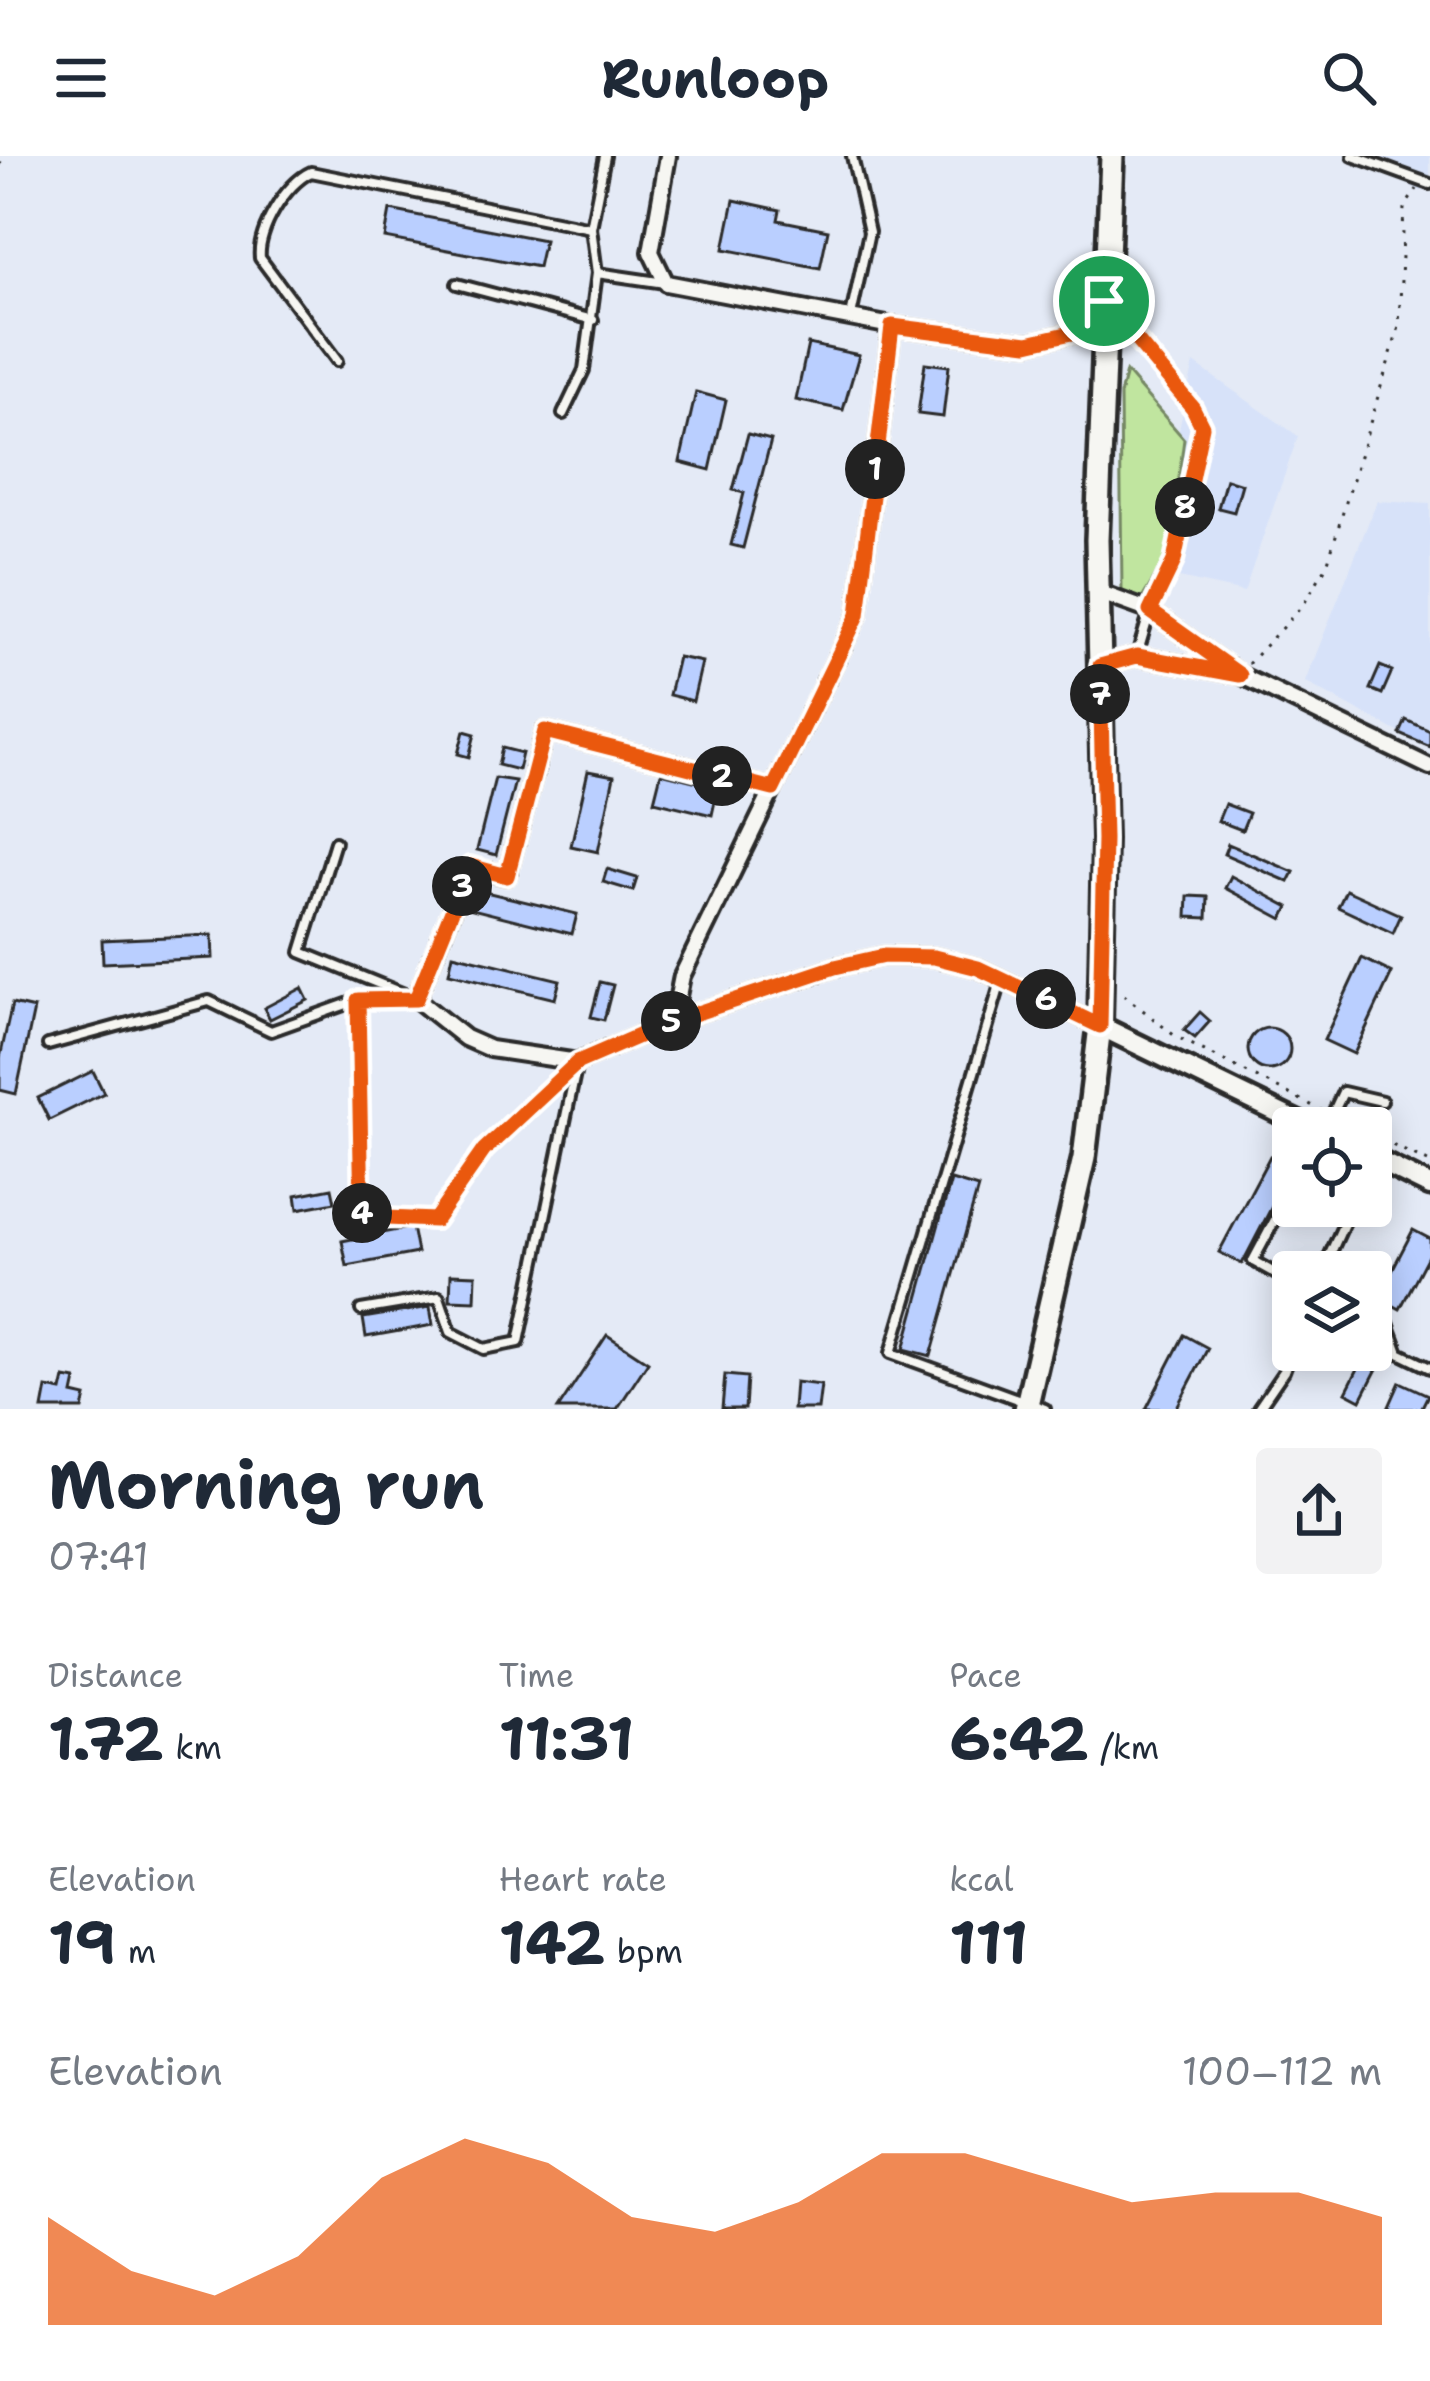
<!DOCTYPE html>
<html lang="en">
<head>
<meta charset="utf-8">
<style>
  :root { --surface:#fff; --page:#f2f2f3; --text:#1f2937; --muted:#747a83; --accent:#ea580c }
  body { margin:0; font-family:"Shantell Sans",sans-serif; background:var(--page); color:var(--text); height:100vh; display:flex; flex-direction:column; font-size:45px; white-space:nowrap }
  * { box-sizing:border-box; margin:0 }
  p { font-size:39px; color:var(--muted) }
  .icon { flex:none; width:66px; height:66px; fill:none; stroke:currentColor; stroke-width:2; stroke-linecap:round; stroke-linejoin:round }
  .map { position:relative; height:1253px; overflow:hidden }
  .sheet { display:flex; flex-direction:column; background:var(--surface); flex:1 }
  .sheet>* { flex:none }
  .buttons { position:absolute; left:1272px; top:951px; display:grid; gap:24px }
  .buttons a { display:grid; place-items:center; width:120px; height:120px; border-radius:12px; background:var(--surface); box-shadow:0 6px 30px #0003; font-size:60px }
  .pin { position:absolute; display:grid; place-items:center; width:102px; height:102px; color:#fff; margin:-51px; border:6px solid #fff; border-radius:50%; box-shadow:0 3px 12px #0007 }
  .km { position:absolute; width:60px; height:60px; margin:-30px; border-radius:50%; background:#222; color:#fff; font-size:33px; line-height:60px; text-align:center }
  .round { display:grid; place-items:center; flex:none; width:126px; height:126px; border-radius:12px; background:var(--page) }
  .summary { display:flex; align-items:center; justify-content:space-between; height:204px; padding:0 48px }
  h1 { font-size:66px; font-weight:700; line-height:90px }
  .stats { display:grid; grid-template-columns:repeat(3,1fr); gap:18px; height:204px; padding:12px 48px }
  .stats div { display:grid; align-content:center }
  .stats b { font-size:60px; font-weight:700 }
  .stats small { font-size:33px; font-weight:400 }
  .stats p { font-size:33px }
  .chart { height:336px; padding:24px 48px }
  .chart p { display:flex; justify-content:space-between }
  .chart svg { width:100%; height:216px; margin-top:12px; fill:var(--accent); opacity:.7 }
  header { display:flex; justify-content:space-between; align-items:center; height:156px; padding:0 48px; background:var(--surface); font-size:54px; font-weight:700 }
  .map>svg:first-child { display:block }
  .built { fill:#d7e2f9 }
  .green { fill:#c0e59f; stroke:#768865; stroke-width:3 }
  .building { fill:#bacfff; stroke:#2b2b2b; stroke-width:3 }
  .lines { fill:none; stroke-linecap:round; stroke-linejoin:round }
  .service-casing { stroke:#2b2b2b; stroke-width:16 }
  .minor-casing { stroke:#2b2b2b; stroke-width:22 }
  .tertiary-casing { stroke:#2b2b2b; stroke-width:27 }
  .primary-casing { stroke:#2b2b2b; stroke-width:30 }
  .path { stroke:#2b2b2b; stroke-width:3; stroke-dasharray:3 9; stroke-linecap:butt }
  .service { stroke:#f6f6f2; stroke-width:8 }
  .minor { stroke:#f6f6f2; stroke-width:14 }
  .tertiary { stroke:#f6f6f2; stroke-width:18 }
  .primary { stroke:#f6f6f2; stroke-width:21 }
  .route-casing { stroke:#fff; stroke-width:24 }
  .route { stroke:#ea580c; stroke-width:15 }
</style>
</head>
<body>
<header><svg class="icon" aria-label="menu" viewBox="0 0 24 24"><path d="M4 6h16M4 12h16M4 18h16"/></svg>Runloop<svg class="icon" aria-label="search" viewBox="0 0 24 24"><circle cx="10" cy="10" r="6"/><path d="M15 15l6 6"/></svg></header>
<div class="map">
<svg width="1430" height="1253" viewBox="0 0 1430 1253">
  <rect width="100%" height="100%" fill="#e4eaf6"/>
  <filter id="ink" filterUnits="userSpaceOnUse"><feTurbulence type="fractalNoise" baseFrequency=".00833" numOctaves="2"/><feDisplacementMap in="SourceGraphic" scale="24" xChannelSelector="R" yChannelSelector="G"/><feConvolveMatrix kernelMatrix="1 2 1 2 8 2 1 2 1" color-interpolation-filters="sRGB"/></filter>
  <g filter="url(#ink)">
    <g class="built">
      <path d="M1351,0h79v31l-9,4z"/>
      <path d="M1194,207l104,73 -54,156 -97,-21z"/>
      <path d="M1377,345l53,3v245l-125,-67z"/>
    </g>
    <path class="green" d="M1126,216l58,67 -15,115 -28,46 -19,-8 -2,-197z"/>
    <g class="building">
      <path d="M734,44l46,10 -2,10 50,10 -8,38 -96,-19z"/>
      <path d="M390,54l154,30 -6,27 -153,-29z"/>
      <path d="M808,188l51,11 -16,55 -47,-10z"/>
      <path d="M925,207l24,3 -6,51 -25,-3z"/>
      <path d="M696,236l30,8 -16,70 -30,-8z"/>
      <path d="M748,278l23,6 -28,108 -12,-3 13,-52 -11,-3z"/>
      <path d="M1226,323l16,5 -8,28 -16,-4z"/>
      <path d="M678,501l24,5 -9,39 -24,-6z"/>
      <path d="M1380,510l12,5 -10,23 -12,-5z"/>
      <path d="M1406,564l24,11v16l-30,-13z"/>
      <path d="M464,575l11,3 -6,23 -11,-3z"/>
      <path d="M502,592l20,5 -4,17 -20,-5z"/>
      <path d="M588,615l26,5 -16,76 -27,-6z"/>
      <path d="M661,617l57,14 -6,28 -58,-14z"/>
      <path d="M495,622l20,3 -19,74 -19,-5z"/>
      <path d="M1225,648l24,9 -7,17 -24,-9z"/>
      <path d="M1228,688l66,28 -5,10 -65,-28z"/>
      <path d="M607,713l30,9 -4,13 -30,-9z"/>
      <path d="M1231,720l58,31 -6,12 -58,-31z"/>
      <path d="M473,733l104,25 -5,20 -104,-26z"/>
      <path d="M1346,734l55,25 -8,18 -55,-26z"/>
      <path d="M1188,740l20,1 -1,21 -20,-1z"/>
      <path d="M212,779l1,23 -110,5 -1,-23z"/>
      <path d="M453,798l107,26 -5,19 -106,-26z"/>
      <path d="M1362,802l30,15 -38,81 -30,-14z"/>
      <path d="M600,826l13,3 -9,35 -13,-3z"/>
      <path d="M302,832l6,12 -38,19 -6,-11z"/>
      <path d="M12,848l22,5 -18,85 -16,-4v-32z"/>
      <path d="M1200,856l10,9 -15,17 -11,-8z"/>
      <circle cx="1269" cy="893" r="21"/>
      <path d="M93,915l11,22 -55,27 -11,-22z"/>
      <path d="M1270,1000l22,12 -50,96 -23,-12z"/>
      <path d="M951,1024l27,8 -47,168 -27,-7z"/>
      <path d="M332,1032l3,14 -37,7 -2,-14z"/>
      <path d="M412,1071l5,26 -70,13 -5,-25z"/>
      <path d="M1413,1074l17,9v13l-30,57 -22,-12z"/>
      <path d="M451,1118l25,1 -1,26 -25,-1z"/>
      <path d="M430,1151l3,18 -67,12 -3,-19z"/>
      <path d="M607,1179l41,27 -31,47h-59z"/>
      <path d="M1184,1179l24,13 -32,61h-30z"/>
      <path d="M1364,1201l15,8 -18,35 -15,-8z"/>
      <path d="M725,1219l22,2 -2,32h-23z"/>
      <path d="M65,1222l11,2 -3,14 13,3 -3,12h-40l4,-21 15,3z"/>
      <path d="M795,1226l26,3 -3,24h-25z"/>
      <path d="M1400,1226l28,13 -7,14h-33z"/>
    </g>
    <g class="lines">
      <defs>
        <g id="service">
          <path d="M1353,0l77,28"/>
          <path d="M597,117l-6,-45 14,-72"/>
          <path d="M457,128l136,36"/>
          <path d="M1111,153l82,99 9,18 -28,135 -24,50 -13,44"/>
          <path d="M851,160l18,-84 -17,-76"/>
          <path d="M337,205l-77,-103c-3,-27 26,-75 51,-86l280,56"/>
          <path d="M563,258l21,-44 13,-97 68,10"/>
          <path d="M335,686l-34,110 108,44"/>
          <path d="M1002,822l-111,375 154,56"/>
          <path d="M416,843l-58,1 4,217 73,2 49,-69 93,-87"/>
          <path d="M48,889l161,-44 62,30 87,-31"/>
          <path d="M1326,972l17,-36 39,9"/>
          <path d="M1293,1030l-40,75 25,14 15,3"/>
          <path d="M1322,1116l30,-66"/>
          <path d="M1371,1153l17,14 11,30 31,15"/>
          <path d="M361,1154l78,-13 12,35 33,17 35,-7 58,-278"/>
          <path d="M1258,1253l26,-38 9,-24"/>
        </g>
        <g id="minor">
          <path d="M668,0l-17,96 15,31 226,43 136,17 43,-10 32,4"/>
          <path d="M1098,436l52,19 83,59"/>
          <path d="M1100,510l37,-10 103,19 190,92"/>
          <path d="M773,633l-228,-58 -38,145 -37,-9 -54,132 49,39 25,11 88,13 95,-41 162,-54 49,-11 50,1 44,11 122,58"/>
          <path d="M673,865l9,-45 176,-361 34,-289"/>
        </g>
        <g id="tertiary">
          <path d="M1100,870l210,102"/>
          <path d="M1371,1001l59,29"/>
        </g>
        <path id="primary" d="M1026,1253l58,-251 16,-132 4,-187 -7,-299 15,-384"/>
      </defs>
      <use href="#service" class="service-casing"/>
      <use href="#minor" class="minor-casing"/>
      <use href="#tertiary" class="tertiary-casing"/>
      <use href="#primary" class="primary-casing"/>
      <g class="path">
        <path d="M0,9l3,-9"/>
        <path d="M1248,508l56,-60 23,-39 72,-238 5,-119 13,-19"/>
        <path d="M1124,839l51,41 148,75"/>
        <path d="M1343,965l14,7"/>
        <path d="M1371,979l59,28"/>
      </g>
      <use href="#service" class="service"/>
      <use href="#minor" class="minor"/>
      <use href="#tertiary" class="tertiary"/>
      <use href="#primary" class="primary"/>
    </g>
  </g>
  <g class="lines" filter="url(#ink)">
    <defs>
      <path id="route" d="M1104,145l89,107 9,18 -28,135 -24,50 90,64 -103,-19 -37,10 4,173 -4,187 -122,-58 -44,-11 -50,-1 -49,11 -162,54 -95,41 -94,88 -49,70 -73,-3 -4,-217 58,-1 54,-133 37,10 38,-145 228,58 85,-174 34,-289 136,17 43,-10 32,4z"/>
    </defs>
    <use href="#route" class="route-casing"/>
    <use href="#route" class="route"/>
  </g>
</svg>
<div class="buttons">
<a><svg class="icon" aria-label="locate" viewBox="0 0 24 24"><circle cx="12" cy="12" r="6"/><path d="M12 2v4M12 18v4M2 12h4M18 12h4"/></svg></a>
<a><svg class="icon" aria-label="layers" viewBox="0 0 24 24"><path d="M12 4l9 5-9 5-9-5zM3 14l9 5 9-5"/></svg></a>
</div>
<div class="pin" style="left:1104px;top:145px;background:#1e9e55"><svg class="icon" aria-label="arrive" viewBox="0 0 24 24"><path d="M6 21V4h12l-3 4 3 4H6"/></svg></div>
<b class="km" style="left:875px;top:313px">1</b>
<b class="km" style="left:722px;top:620px">2</b>
<b class="km" style="left:462px;top:730px">3</b>
<b class="km" style="left:362px;top:1057px">4</b>
<b class="km" style="left:671px;top:865px">5</b>
<b class="km" style="left:1046px;top:843px">6</b>
<b class="km" style="left:1100px;top:538px">7</b>
<b class="km" style="left:1185px;top:351px">8</b>
</div>
<section class="sheet">
<div class="summary"><div><h1>Morning run</h1><p>07:41</p></div><a class="round"><svg class="icon" aria-label="share" viewBox="0 0 24 24"><path d="M12 15V3M7 8l5-5 5 5M5 13v7h14v-7"/></svg></a></div>
<div class="stats">
<div><p>Distance</p><b>1.72<small> km</small></b></div>
<div><p>Time</p><b>11:31</b></div>
<div><p>Pace</p><b>6:42<small> /km</small></b></div>
</div>
<div class="stats">
<div><p>Elevation</p><b>19<small> m</small></b></div>
<div><p>Heart rate</p><b>142<small> bpm</small></b></div>
<div><p>kcal</p><b>111</b></div>
</div>
<div class="chart"><p><span>Elevation</span>100–112 m</p>
<svg viewBox="0 0 160 44" preserveAspectRatio="none"><path d="M0 44V22L10 33L20 38L30 30L40 14L50 6L60 11L70 22L80 25L90 19L100 9L110 9L120 14L130 19L140 17L150 17L160 22V44z"/></svg>
</div>
</section>
</body>
</html>
